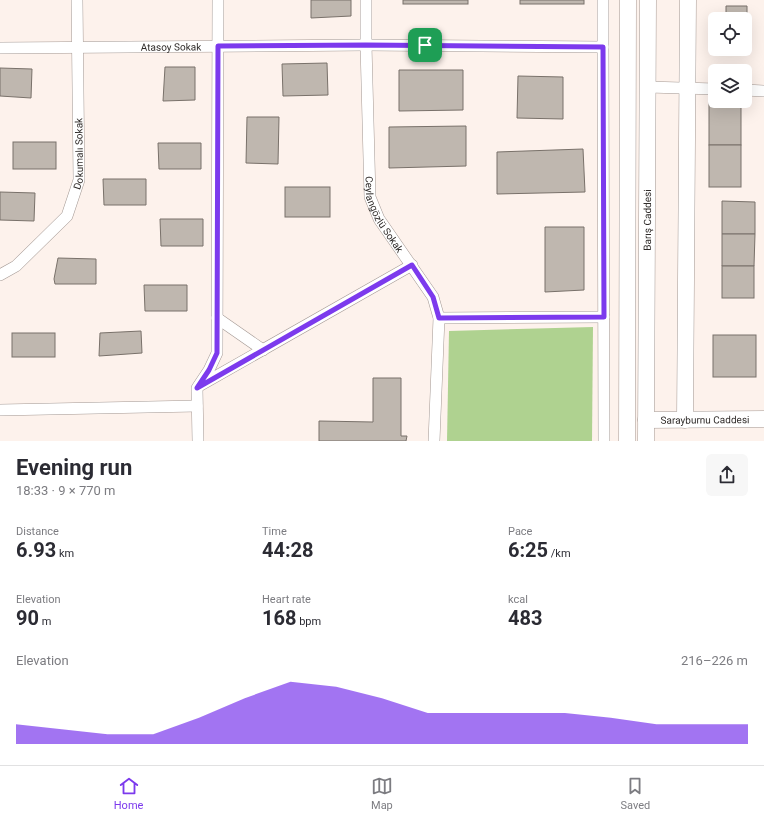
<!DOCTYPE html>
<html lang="en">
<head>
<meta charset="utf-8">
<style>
  :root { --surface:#fff; --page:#f7f7f7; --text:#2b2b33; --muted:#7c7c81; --line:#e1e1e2; --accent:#7c3aed }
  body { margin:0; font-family:Roboto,sans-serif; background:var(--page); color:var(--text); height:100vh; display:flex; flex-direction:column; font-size:15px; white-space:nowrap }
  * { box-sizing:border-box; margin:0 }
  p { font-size:13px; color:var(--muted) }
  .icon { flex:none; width:22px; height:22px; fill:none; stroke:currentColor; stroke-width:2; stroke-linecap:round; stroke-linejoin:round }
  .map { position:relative; height:441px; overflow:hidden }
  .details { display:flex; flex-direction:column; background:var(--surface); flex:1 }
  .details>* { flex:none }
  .tools { position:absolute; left:708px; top:12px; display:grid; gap:8px }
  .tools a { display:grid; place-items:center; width:44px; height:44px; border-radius:6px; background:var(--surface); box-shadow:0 4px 16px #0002; font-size:20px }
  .pin { position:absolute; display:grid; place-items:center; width:34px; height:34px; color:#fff; margin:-17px; border-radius:8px; box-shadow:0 2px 6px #0006 }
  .round { display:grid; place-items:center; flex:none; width:42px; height:42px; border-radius:6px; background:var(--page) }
  .summary { display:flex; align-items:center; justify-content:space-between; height:68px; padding:0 16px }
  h1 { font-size:22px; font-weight:700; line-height:30px }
  .metrics { display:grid; grid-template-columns:repeat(3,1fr); gap:6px; height:68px; padding:4px 16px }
  .metrics div { display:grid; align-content:center }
  .metrics b { font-size:20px; font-weight:700 }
  .metrics small { font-size:11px; font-weight:400 }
  .metrics p { font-size:11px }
  .chart { height:112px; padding:8px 16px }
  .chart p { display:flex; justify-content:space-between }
  .chart svg { width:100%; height:72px; margin-top:4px; fill:var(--accent); opacity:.7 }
  .dock { display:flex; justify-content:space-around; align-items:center; height:56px; border-top:1px solid var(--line); background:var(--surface); font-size:11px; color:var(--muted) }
  .dock a { display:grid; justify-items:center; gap:2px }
  .dock .active { color:var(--accent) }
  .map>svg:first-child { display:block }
  .green { fill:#afd290 }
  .building { fill:#bfb7af; stroke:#79716a }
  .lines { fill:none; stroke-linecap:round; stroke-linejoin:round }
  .street-casing { stroke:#a49994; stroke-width:12 }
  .secondary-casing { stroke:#a49994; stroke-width:17 }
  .street { stroke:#fff; stroke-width:11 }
  .secondary { stroke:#fff; stroke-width:16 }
  .route-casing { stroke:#fff; stroke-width:8 }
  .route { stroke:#7c3aed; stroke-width:5 }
  .labels { text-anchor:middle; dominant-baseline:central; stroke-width:3; stroke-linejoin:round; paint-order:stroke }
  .street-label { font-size:10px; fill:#2f2b29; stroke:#fff }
</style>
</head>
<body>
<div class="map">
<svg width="764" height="441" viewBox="0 0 764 441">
  <rect width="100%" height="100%" fill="#fdf2ec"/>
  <path class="green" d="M593,327l-1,114h-145l2,-110z"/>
  <g class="building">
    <path d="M311,0h40v16l-40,2z"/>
    <rect x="403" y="0" width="65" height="4"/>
    <rect x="520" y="0" width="64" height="4"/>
    <path d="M726,6h21v42h-2v-29h-19z"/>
    <path d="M327,63l1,32 -45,1 -1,-32z"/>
    <path d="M165,67h30v33l-32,1z"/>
    <path d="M0,68l32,1 -1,29 -31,-2z"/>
    <path d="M399,70h64v40l-64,1z"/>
    <path d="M518,76l45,1v42l-46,-1z"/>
    <rect x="709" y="102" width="32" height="43"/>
    <path d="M247,117h32l-1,47 -32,-1z"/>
    <path d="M466,126v40l-77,2v-41z"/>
    <rect x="13" y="142" width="43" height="27"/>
    <path d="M158,143h43v26h-42z"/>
    <rect x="709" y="145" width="32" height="42"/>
    <path d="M583,149l2,43 -88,2v-42z"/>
    <path d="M103,179h43v26h-42z"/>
    <rect x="285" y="187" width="45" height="30"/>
    <path d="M0,192l35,1 -1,28 -34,-1z"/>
    <path d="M722,201l33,1v32h-33z"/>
    <path d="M160,219h43v27h-42z"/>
    <path d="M545,227h39v63l-39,2z"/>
    <path d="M722,234h33l-1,32h-32z"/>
    <path d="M58,258l38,1v25h-41l-1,-5z"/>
    <rect x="722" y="266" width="32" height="32"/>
    <path d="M144,285h43v26h-42z"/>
    <path d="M141,331l1,22 -43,3 1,-23z"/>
    <rect x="12" y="333" width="43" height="24"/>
    <rect x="713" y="335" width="43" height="42"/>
    <path d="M373,378h28v58h6l-1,5h-87v-20l54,1z"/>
  </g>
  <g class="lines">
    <defs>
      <g id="street">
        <path id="s1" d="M366,0v45l4,152 9,22 54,78 6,21 -5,123"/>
        <path d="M603,47l1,394"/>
        <path id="s2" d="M0,48l366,-3 237,2v-47"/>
        <path d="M648,87l67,2"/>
        <path d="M745,90l19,1"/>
        <path id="s3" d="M0,275l16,-9 51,-50 12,-36 -2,-180"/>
        <path d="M217,318l46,32"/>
        <path d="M439,318l165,-1"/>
        <path d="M199,386l213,-121"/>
        <path d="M0,410l197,-4"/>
        <path d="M198,441l-1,-53 12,-18 8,-17 1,-353"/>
      </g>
      <g id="secondary">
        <path id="s4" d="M646,420l118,-1"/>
        <path d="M685,420l3,-420"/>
        <path d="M627,441l1,-441"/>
        <path id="s5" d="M646,441l2,-441"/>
      </g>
    </defs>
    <use href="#street" class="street-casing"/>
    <use href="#secondary" class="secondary-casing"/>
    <use href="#street" class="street"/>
    <use href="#secondary" class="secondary"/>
  </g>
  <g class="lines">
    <defs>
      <path id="route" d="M366,45l237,2 1,270 -165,1 -6,-21 -21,-32 -215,123 12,-18 8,-17 1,-307z"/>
    </defs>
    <use href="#route" class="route-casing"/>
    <use href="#route" class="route"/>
  </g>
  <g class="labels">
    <g class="street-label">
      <text stroke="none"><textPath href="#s2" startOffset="171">Atasoy Sokak</textPath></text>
      <text stroke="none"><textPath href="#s3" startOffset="154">Dokumalı Sokak</textPath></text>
      <text stroke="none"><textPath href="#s1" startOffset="218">Ceylangözlü Sokak</textPath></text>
      <text stroke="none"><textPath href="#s5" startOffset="221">Barış Caddesi</textPath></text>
      <text stroke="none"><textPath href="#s4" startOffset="59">Sarayburnu Caddesi</textPath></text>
    </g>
  </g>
</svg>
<div class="tools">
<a><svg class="icon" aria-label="locate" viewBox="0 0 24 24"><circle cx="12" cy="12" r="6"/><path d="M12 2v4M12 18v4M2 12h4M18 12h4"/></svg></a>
<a><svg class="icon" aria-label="layers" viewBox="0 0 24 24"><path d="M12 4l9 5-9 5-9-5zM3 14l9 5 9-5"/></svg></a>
</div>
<div class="pin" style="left:425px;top:45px;background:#1e9e55"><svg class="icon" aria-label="arrive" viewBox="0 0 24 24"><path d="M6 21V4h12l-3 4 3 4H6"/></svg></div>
</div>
<section class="details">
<div class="summary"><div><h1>Evening run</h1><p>18:33 · 9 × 770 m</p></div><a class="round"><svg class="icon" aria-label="share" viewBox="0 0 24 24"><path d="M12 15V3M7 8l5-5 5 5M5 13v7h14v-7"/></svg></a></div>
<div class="metrics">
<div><p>Distance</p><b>6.93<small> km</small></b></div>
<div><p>Time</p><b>44:28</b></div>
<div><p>Pace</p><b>6:25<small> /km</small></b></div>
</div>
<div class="metrics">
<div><p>Elevation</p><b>90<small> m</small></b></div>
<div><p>Heart rate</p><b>168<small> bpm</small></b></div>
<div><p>kcal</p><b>483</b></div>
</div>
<div class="chart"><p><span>Elevation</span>216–226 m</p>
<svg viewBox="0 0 160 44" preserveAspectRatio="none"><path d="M0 44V32L10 35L20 38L30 38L40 28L50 16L60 6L70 9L80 16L90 25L100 25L110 25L120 25L130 28L140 32L150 32L160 32V44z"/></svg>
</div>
</section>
<nav class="dock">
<a class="active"><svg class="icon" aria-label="home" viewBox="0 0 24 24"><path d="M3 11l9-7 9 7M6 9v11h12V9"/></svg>Home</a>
<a><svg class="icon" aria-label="map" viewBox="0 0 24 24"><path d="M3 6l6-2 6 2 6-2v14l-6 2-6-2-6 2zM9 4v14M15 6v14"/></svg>Map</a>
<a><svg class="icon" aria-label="saved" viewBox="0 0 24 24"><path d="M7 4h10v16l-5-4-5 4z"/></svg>Saved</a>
</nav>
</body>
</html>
